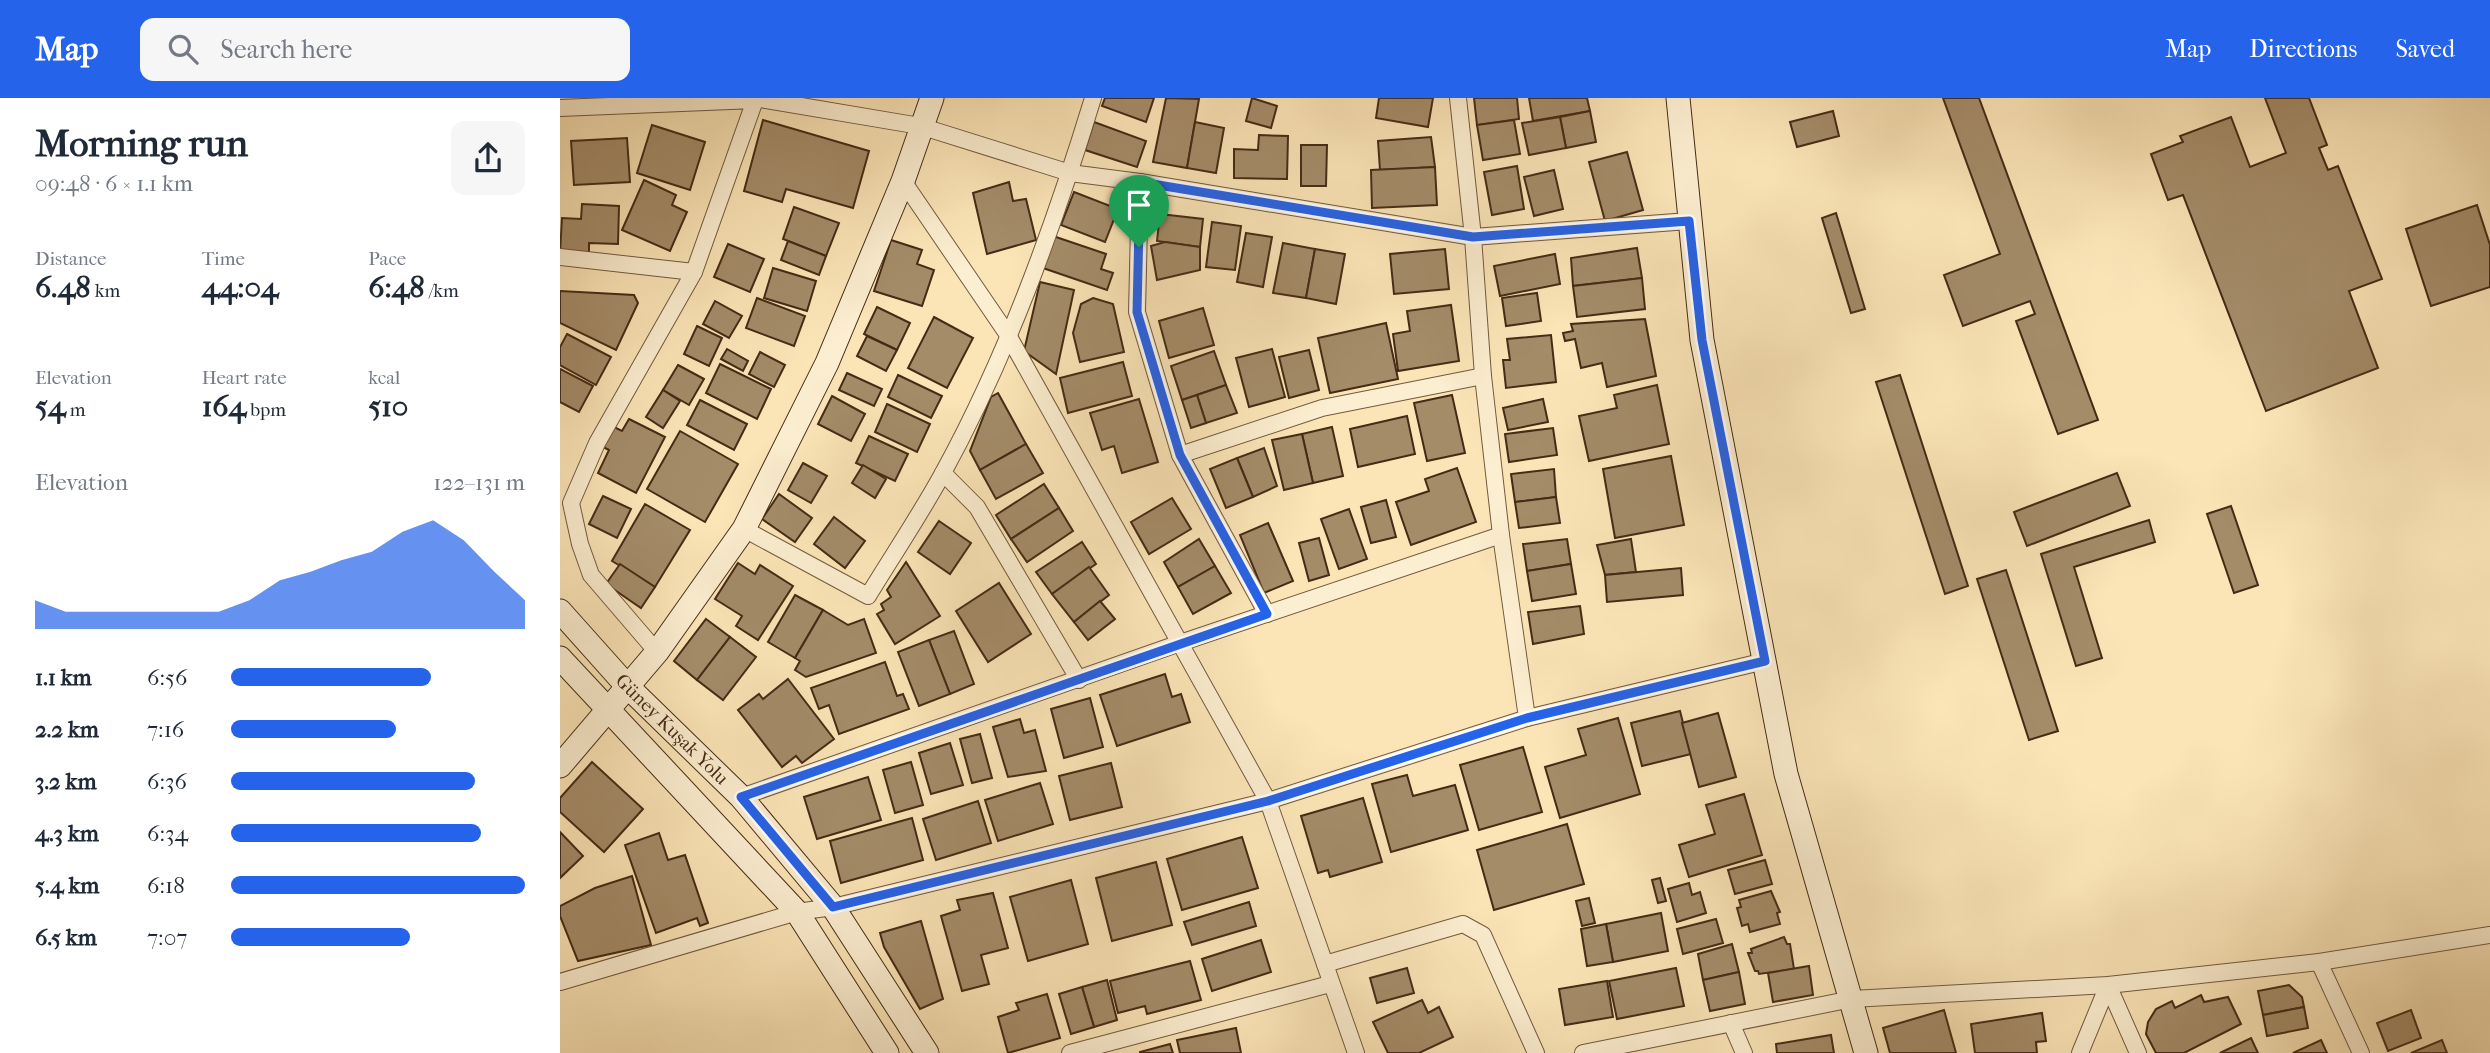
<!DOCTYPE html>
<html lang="en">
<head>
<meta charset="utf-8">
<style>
  :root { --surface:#fff; --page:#f6f6f7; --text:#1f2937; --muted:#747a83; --accent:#2563eb }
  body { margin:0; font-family:"IM FELL French Canon",serif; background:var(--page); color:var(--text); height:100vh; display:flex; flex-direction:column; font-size:26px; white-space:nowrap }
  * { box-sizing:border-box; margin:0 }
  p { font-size:23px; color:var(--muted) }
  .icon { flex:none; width:38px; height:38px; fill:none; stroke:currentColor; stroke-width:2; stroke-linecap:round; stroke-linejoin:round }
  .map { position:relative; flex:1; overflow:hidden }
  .side { display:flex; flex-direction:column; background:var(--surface); width:560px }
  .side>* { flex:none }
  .pin { position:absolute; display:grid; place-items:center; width:60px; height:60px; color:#fff; margin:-72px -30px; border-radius:50% 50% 50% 0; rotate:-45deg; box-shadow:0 0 7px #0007 }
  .pin .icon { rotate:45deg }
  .round { display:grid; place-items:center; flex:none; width:74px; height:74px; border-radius:14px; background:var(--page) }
  .overview { display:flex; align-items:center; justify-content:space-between; height:119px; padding:0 35px }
  h1 { font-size:38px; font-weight:700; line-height:52px }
  .figures { display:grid; grid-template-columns:repeat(3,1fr); gap:10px; height:119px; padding:7px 35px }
  .figures div { display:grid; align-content:center }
  .figures b { font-size:30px; font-weight:700 }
  .figures small { font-size:19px; font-weight:400 }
  .figures p { font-size:19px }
  .chart { height:196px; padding:14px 35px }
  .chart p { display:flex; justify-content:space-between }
  .chart svg { width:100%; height:126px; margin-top:7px; fill:var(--accent); opacity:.7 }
  ul { padding:0 35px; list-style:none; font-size:23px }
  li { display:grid; grid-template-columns:112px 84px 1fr; align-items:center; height:52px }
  li i { height:18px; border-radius:9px; background:var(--accent) }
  header { display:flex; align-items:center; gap:42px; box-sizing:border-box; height:98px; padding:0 35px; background:var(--accent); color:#fff }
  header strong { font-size:33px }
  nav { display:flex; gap:38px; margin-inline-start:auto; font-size:24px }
  .search { width:490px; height:63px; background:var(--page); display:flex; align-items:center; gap:18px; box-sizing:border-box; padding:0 24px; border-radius:14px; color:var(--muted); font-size:26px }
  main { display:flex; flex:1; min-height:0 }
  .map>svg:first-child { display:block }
  .building { fill:#a48c69; stroke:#452b15; stroke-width:2 }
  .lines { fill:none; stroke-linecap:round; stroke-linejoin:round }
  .street-casing { stroke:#725a3e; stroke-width:18 }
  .secondary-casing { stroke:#452b15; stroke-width:25 }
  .street { stroke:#fceed0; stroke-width:16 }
  .secondary { stroke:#fceed0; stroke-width:23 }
  .route-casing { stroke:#fff; stroke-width:14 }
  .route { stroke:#2563eb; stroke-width:9 }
  .labels { text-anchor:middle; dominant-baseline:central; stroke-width:5; stroke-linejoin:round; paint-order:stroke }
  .street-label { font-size:19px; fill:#452b15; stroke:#fceed0 }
</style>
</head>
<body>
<header>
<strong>Map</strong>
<div class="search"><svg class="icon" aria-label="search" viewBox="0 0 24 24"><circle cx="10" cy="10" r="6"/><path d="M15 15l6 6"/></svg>Search here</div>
<nav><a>Map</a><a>Directions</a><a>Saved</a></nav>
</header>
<main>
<section class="side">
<div class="overview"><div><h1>Morning run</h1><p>09:48 · 6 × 1.1 km</p></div><a class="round"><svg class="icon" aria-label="share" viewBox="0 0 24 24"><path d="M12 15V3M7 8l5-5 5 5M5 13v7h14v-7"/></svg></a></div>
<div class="figures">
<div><p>Distance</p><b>6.48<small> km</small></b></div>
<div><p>Time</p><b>44:04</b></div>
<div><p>Pace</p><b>6:48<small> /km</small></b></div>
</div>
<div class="figures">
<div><p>Elevation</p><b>54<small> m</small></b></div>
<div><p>Heart rate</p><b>164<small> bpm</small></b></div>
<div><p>kcal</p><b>510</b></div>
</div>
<div class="chart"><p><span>Elevation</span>122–131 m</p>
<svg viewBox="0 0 160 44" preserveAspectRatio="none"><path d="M0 44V34L10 38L20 38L30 38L40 38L50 38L60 38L70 34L80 27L90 24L100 20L110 17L120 10L130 6L140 13L150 24L160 34V44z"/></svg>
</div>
<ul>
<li><b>1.1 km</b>6:56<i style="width:68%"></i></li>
<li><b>2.2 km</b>7:16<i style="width:56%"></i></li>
<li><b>3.2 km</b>6:36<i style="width:83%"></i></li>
<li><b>4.3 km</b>6:34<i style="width:85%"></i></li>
<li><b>5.4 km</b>6:18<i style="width:100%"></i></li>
<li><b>6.5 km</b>7:07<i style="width:61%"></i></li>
</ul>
</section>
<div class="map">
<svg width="1930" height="955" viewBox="0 0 1930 955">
  <rect width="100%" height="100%" fill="#fbe5b7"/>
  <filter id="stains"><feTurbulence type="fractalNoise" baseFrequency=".00286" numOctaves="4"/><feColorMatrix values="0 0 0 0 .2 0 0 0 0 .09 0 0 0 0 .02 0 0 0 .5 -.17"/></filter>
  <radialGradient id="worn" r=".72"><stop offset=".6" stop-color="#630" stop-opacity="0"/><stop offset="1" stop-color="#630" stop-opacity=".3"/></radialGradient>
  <g class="building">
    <path d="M545,0h49l-8,24 -44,-16z"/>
    <path d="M606,0l33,1 -12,69 -34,-6z"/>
    <path d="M692,0l25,8 -6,22 -25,-7z"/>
    <path d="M819,0h54l-5,29 -52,-9z"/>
    <path d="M914,0h43l2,21 -42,6z"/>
    <path d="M969,0h58l3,13 -57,10z"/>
    <path d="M1383,0h36l119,322 -40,14 -42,-113 19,-7 -5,-13 -67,25 -19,-51 56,-21z"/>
    <path d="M1705,0h44l18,47 -8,3 9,22 10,-4 44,113 -33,12 29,77 -112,43 -83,-216 -15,5 -17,-46 32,-12 -3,-6 51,-19 19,50 36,-14z"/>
    <path d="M1030,13l6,31 -30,6 -6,-31z"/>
    <path d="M1273,13l6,25 -42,11 -7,-25z"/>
    <path d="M1000,19l6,31 -37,7 -7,-32z"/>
    <path d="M203,22l106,31 -16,57 -67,-19 -4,13 -38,-11z"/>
    <path d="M954,22l6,34 -37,6 -6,-35z"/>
    <path d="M534,24l52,19 -9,26 -52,-17z"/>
    <path d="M635,24l29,6 -8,45 -29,-5z"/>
    <path d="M92,27l53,17 -15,48 -53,-17z"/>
    <path d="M699,37l29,1 -1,43 -53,-1v-29l24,1z"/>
    <path d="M871,39l4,30 -55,3 -2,-29z"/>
    <path d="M67,40l3,44 -56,3 -3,-44z"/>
    <path d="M741,47h26l-1,41h-25z"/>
    <path d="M1067,54l16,58 -38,11 -16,-59z"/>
    <path d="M957,68l7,43 -32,6 -8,-43z"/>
    <path d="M875,69l2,38 -65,3 -1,-38z"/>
    <path d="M994,72l9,39 -29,7 -10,-39z"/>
    <path d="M84,82l32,15 -4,10 15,7 -17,39 -48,-21z"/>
    <path d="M449,84l4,19 13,-2 10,41 -49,14 -14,-61z"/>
    <path d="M514,94l44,17 -13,33 -44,-17z"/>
    <path d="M22,106l37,2 -1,38 -29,-1v11l-29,-1 2,-35 19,1z"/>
    <path d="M1917,107l13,40v42l-59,19 -25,-77z"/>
    <path d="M234,109l45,16 -13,33 -43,-17z"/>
    <path d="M1276,115l29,96 -14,4 -29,-95z"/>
    <path d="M600,116l43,5 -3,28 -43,-6z"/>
    <path d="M652,124l29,4 -6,44 -29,-3z"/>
    <path d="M686,135l26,4 -9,50 -26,-5z"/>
    <path d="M493,138l53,18 -5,15 12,4 -6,17 -64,-22z"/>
    <path d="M331,142l31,10 -5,14 17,6 -12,36 -48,-15z"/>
    <path d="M228,143l38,15 -7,19 -38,-15z"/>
    <path d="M605,144l35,5v23l-43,10 -6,-34z"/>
    <path d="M723,145l32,6 -9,49 -33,-5z"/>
    <path d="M168,146l36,15 -14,33 -36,-15z"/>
    <path d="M1077,150l5,30 -69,8 -2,-28z"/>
    <path d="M755,151l30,5 -9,50 -30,-6z"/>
    <path d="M885,151l4,40 -55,5 -4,-40z"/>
    <path d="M995,156l5,30 -60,12 -6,-30z"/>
    <path d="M213,170l43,13 -9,30 -43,-13z"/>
    <path d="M1082,180l3,31 -68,8 -4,-31z"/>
    <path d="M480,184l34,8 -18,84 -32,-23z"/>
    <path d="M0,193l74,4 4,8 -22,47 -56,-27z"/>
    <path d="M977,195l4,28 -35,5 -4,-28z"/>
    <path d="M197,200l48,18 -11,30 -48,-18z"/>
    <path d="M533,200l20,6 11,48 -44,10 -7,-29 8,-29z"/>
    <path d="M155,203l27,15 -13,22 -26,-14z"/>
    <path d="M891,207l8,56 -61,10 -5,-37 17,-3 -3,-20z"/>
    <path d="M317,209l33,16 -13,27 -33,-16z"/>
    <path d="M643,210l11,37 -45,13 -10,-37z"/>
    <path d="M374,219l39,21 -26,50 -39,-20z"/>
    <path d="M1085,221l11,57 -49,11 -5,-24 -21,5 -6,-29 -10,2 -2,-8 10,-2 -2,-7z"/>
    <path d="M826,225l12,56 -68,14 -12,-55z"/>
    <path d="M137,228l25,12 -13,28 -25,-12z"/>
    <path d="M7,236l44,23 -15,28 -36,-20v-18z"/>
    <path d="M991,237l5,47 -50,6 -3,-28h7l-3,-21z"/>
    <path d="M307,238l30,14 -11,21 -29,-15z"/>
    <path d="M167,251l21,12 -5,10 -22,-12z"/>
    <path d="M712,251l13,48 -36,10 -13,-49z"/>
    <path d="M749,252l10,40 -30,8 -10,-41z"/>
    <path d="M654,253l12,34 -44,15 -11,-34z"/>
    <path d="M200,254l25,13 -11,22 -25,-13z"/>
    <path d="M563,264l9,34 -64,17 -8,-35z"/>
    <path d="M160,266l51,25 -14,30 -51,-26z"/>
    <path d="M118,267l26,14 -15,26 -26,-15z"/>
    <path d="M0,271l33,17 -14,26 -19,-10z"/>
    <path d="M287,275l35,16 -8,17 -35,-16z"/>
    <path d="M338,277l44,21 -11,22 -43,-21z"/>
    <path d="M1340,277l68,211 -23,8 -69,-212z"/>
    <path d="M666,287l11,28 -31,10 -9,-28z"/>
    <path d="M1097,287l12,59 -80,17 -10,-45 38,-8 -3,-13z"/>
    <path d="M103,292l17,11 -17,27 -17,-11z"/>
    <path d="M438,295l28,51 -46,26 -10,-19 21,-54z"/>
    <path d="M637,297l9,28 -15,5 -9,-28z"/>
    <path d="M892,297l13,58 -38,8 -13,-58z"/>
    <path d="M272,298l33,18 -14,27 -33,-17z"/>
    <path d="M579,301l19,63 -36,11 -8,-27 -12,4 -12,-37z"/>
    <path d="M983,301l5,23 -40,8 -5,-22z"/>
    <path d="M140,302l47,24 -13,26 -47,-25z"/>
    <path d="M327,306l43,20 -13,28 -42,-20z"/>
    <path d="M847,318l8,38 -57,13 -8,-38z"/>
    <path d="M69,321l36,18 -29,56 -38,-20 11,-23 -8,-4 11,-20 10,5z"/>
    <path d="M772,329l11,49 -30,7 -11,-49z"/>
    <path d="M993,330l4,27 -48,7 -4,-28z"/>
    <path d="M120,333l58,33 -33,58 -58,-33z"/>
    <path d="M742,336l11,49 -29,7 -12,-50z"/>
    <path d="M309,338l39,18 -13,27 -39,-18z"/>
    <path d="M466,346l17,29 -47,26 -16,-29z"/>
    <path d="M704,350l13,38 -24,11 -16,-39z"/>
    <path d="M1111,358l13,69 -69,13 -12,-69z"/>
    <path d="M677,360l16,39 -27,11 -16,-39z"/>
    <path d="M243,365l24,13 -16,27 -23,-13z"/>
    <path d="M303,367l23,14 -11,19 -23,-15z"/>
    <path d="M897,370l19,54 -65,23 -15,-43 33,-11 -4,-12z"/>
    <path d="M994,371l2,28 -41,5 -4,-28z"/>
    <path d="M1557,375l13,33 -103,40 -13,-34z"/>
    <path d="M484,386l15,24 -48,31 -15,-24z"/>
    <path d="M219,396l33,24 -17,24 -33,-23z"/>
    <path d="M43,398l28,13 -14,29 -28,-14z"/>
    <path d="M996,399l4,26 -41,5 -4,-26z"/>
    <path d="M612,400l19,31 -42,25 -18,-32z"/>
    <path d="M826,402l10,37 -25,6 -10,-36z"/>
    <path d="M85,406l45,26 -35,57 -43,-26z"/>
    <path d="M1671,408l27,79 -24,8 -27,-79z"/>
    <path d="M499,410l14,23 -46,31 -16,-23z"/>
    <path d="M789,411l18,50 -28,10 -18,-50z"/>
    <path d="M274,419l31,24 -20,27 -31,-24z"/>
    <path d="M1589,422l6,22 -81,25 28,91 -26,8 -35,-112z"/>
    <path d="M379,423l32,22 -21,31 -32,-22z"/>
    <path d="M708,425l25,58 -29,12 -24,-58z"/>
    <path d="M759,440l10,37 -20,6 -10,-38z"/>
    <path d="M639,441l16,27 -37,21 -14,-25z"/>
    <path d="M1007,441l4,25 -44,7 -4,-27z"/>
    <path d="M1071,441l5,33 -31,3 -8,-30z"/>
    <path d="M522,444l14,22 -44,30 -16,-22z"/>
    <path d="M346,464l34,54 -45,28 -18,-30 7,-4 -3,-6 10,-7 -4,-7z"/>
    <path d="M178,465l17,11 5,-9 33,21 -35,54 -22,-14 6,-10 -27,-17z"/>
    <path d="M60,466l35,23 -14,21 -35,-24z"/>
    <path d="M1011,466l5,30 -44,7 -5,-30z"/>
    <path d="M655,468l16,27 -38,21 -15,-27z"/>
    <path d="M529,469l20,28 -35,27 -22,-28z"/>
    <path d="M1121,470l2,27 -76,7 -2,-27z"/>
    <path d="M1446,472l52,161 -29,9 -52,-161z"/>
    <path d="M439,485l32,51 -43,28 -32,-51z"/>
    <path d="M235,497l28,15 -28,48 -27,-16z"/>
    <path d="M540,503l15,18 -27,21 -14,-18z"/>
    <path d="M1020,508l4,28 -51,10 -5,-32z"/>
    <path d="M263,512l25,15 16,-6 12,34 -70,24 -11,-7 5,-9 -5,-3z"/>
    <path d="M146,521l24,18 -33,43 -23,-19z"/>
    <path d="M394,533l20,53 -24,10 -21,-54z"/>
    <path d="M170,539l26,20 -33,43 -26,-20z"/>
    <path d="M369,542l21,54 -31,12 -21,-54z"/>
    <path d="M325,564l12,34 6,-2 6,15 -70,25 -10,-29 -10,4 -8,-21z"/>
    <path d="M605,576l7,23 9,-3 9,28 -73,24 -17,-51z"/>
    <path d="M228,581l46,60 -32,24 -6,-7 -14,11 -44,-57 21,-16 4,5z"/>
    <path d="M530,600l13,49 -39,11 -13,-49z"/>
    <path d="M1120,613l11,43 -49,12 -11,-43z"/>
    <path d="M1158,615l18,64 -37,10 -17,-64z"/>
    <path d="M1058,620l22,76 -80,24 -15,-51 41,-12 -8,-26z"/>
    <path d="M460,621l4,14 11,-3 11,41 -38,6 -15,-50z"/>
    <path d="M420,636l12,44 -20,5 -12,-44z"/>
    <path d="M390,645l13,42 -32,9 -12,-41z"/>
    <path d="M963,649l19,65 -63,18 -19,-65z"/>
    <path d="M32,664l51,47 -39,43 -44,-40v-14z"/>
    <path d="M351,664l12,43 -28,8 -12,-43z"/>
    <path d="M551,665l11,44 -52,13 -11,-44z"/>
    <path d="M847,677l6,21 42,-11 13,45 -77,22 -19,-68z"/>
    <path d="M308,679l13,43 -64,19 -13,-42z"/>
    <path d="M480,685l13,41 -55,17 -13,-41z"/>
    <path d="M1184,696l18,61 -73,22 -10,-32 36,-11 -9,-29z"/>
    <path d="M803,700l19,64 -52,15 -2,-7 -10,3 -17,-57z"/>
    <path d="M418,703l13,42 -55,17 -13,-41z"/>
    <path d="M352,720l11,42 -82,23 -11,-42z"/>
    <path d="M1007,726l17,60 -90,26 -17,-60z"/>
    <path d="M0,734l23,24 -23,22z"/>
    <path d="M99,735l9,27 17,-5 23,68 -8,3 -3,-8 -41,15 -31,-88z"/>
    <path d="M682,739l16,51 -76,22 -15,-51z"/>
    <path d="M1205,762l7,24 -37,10 -7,-24z"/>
    <path d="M596,764l16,63 -60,16 -16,-63z"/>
    <path d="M72,778l19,69 -73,16 -18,-45v-10l35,-18z"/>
    <path d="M1100,780l6,23 -8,2 -6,-23z"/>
    <path d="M511,782l17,64 -60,17 -18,-64z"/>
    <path d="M1129,785l3,12 8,-3 6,21 -29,9 -9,-33z"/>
    <path d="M1211,793l9,21 -3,1 3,11 -30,8 -2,-8 -6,2 -5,-18 4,-1 -2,-7z"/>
    <path d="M433,795l15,55 -27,7 8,29 -27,7 -21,-75 19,-6 -3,-10z"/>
    <path d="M1029,800l6,25 -13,3 -6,-25z"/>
    <path d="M689,804l7,24 -64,19 -8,-23z"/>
    <path d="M1101,815l7,38 -55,11 -7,-38z"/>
    <path d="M1156,821l7,24 -40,11 -6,-25z"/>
    <path d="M361,823l22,78 -23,10 -36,-62 -4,-14z"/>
    <path d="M1046,826l7,38 -26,4 -6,-37z"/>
    <path d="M1224,839l3,7h3l4,25 -35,5 -1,-3h-3l-7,-18h4l-1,-4z"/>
    <path d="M701,842l10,32 -59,19 -10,-32z"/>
    <path d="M1172,846l7,28 -36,8 -5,-26z"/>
    <path d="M630,863l11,39 -54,14 -2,-8 -27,7 -8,-32z"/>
    <path d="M1249,868l4,29 -40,7 -5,-29z"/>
    <path d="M847,870l7,25 -37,10 -7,-25z"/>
    <path d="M1116,870l8,38 -67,13 -8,-38z"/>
    <path d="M1179,874l6,32 -35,7 -7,-31z"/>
    <path d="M547,882l10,40 -23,7 -12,-40z"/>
    <path d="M1047,883l6,36 -48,8 -6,-36z"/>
    <path d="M1729,887l13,12 2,10 -41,8 -5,-24z"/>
    <path d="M522,889l12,40 -23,7 -12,-40z"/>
    <path d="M487,896l13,44 -52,15 -10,-36 21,-7 -3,-7z"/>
    <path d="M1641,897l3,7 24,-5 13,27 -57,29h-28l-10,-19 2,-12 8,-13 16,-8 3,7z"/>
    <path d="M862,902l6,13 11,-6 14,30 -34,16h-31l-15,-31z"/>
    <path d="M1744,909l4,21 -41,8 -4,-21z"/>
    <path d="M1384,912l12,43h-66l-7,-25z"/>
    <path d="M1851,912l10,28 -33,13 -11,-28z"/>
    <path d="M1482,915l4,28 -10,1 1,11h-62l-4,-29z"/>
    <path d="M676,930l5,25h-61l-3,-13z"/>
    <path d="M1271,937l3,18h-57l-1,-9z"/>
    <path d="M1691,940l7,15h-38z"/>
    <path d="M1761,942l6,13h-34z"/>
    <path d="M1882,942l5,13h-36z"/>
    <path d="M610,946l3,9h-33v-1z"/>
  </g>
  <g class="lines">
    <defs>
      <g id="street">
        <path d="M194,0l166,28 150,47 70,9"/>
        <path d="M0,10l195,-8 -61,172 -97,171 -26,60 9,41 11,31 66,77"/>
        <path d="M343,83l105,154 260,466 88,252"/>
        <path d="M0,159l134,15"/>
        <path d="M620,357l-43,-143 3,-130 333,55 216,-16"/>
        <path d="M383,375l34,34 102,173"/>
        <path d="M184,431l124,67c25,-41 52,-81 75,-123 64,-117 111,-247 150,-375"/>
        <path d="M707,516l-87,-159 142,-47 161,-32"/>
        <path d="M967,620l238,-57"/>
        <path d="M181,699l439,-154 321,-108"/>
        <path d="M1759,864l42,91"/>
        <path d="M765,866l138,-40 20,11 53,118"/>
        <path d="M0,884l237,-70 36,-5 435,-106 259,-83 -26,-183 -18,-159 -10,-139 -15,-139"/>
        <path d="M1171,925l13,30"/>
        <path d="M510,955l260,-69"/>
        <path d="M1023,955l269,-54 256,-14 211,-23 171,-27"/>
        <path d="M1520,955l28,-68 30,68"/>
      </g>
      <g id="secondary">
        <path d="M1118,0l24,242 84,434 80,279"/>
        <path id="s1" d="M0,513l67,75 114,111 92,110 94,146"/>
        <path d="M0,560l237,254 90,141"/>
        <path d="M0,668l97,-114 87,-123 83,-166 76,-182 29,-83"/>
      </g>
    </defs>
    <use href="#street" class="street-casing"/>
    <use href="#secondary" class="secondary-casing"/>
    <use href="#street" class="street"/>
    <use href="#secondary" class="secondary"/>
  </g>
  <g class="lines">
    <defs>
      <path id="route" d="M580,84l333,55 216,-16 13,119 63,321 -238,57 -259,83 -435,106 -92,-110 526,-183 -87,-159 -43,-143z"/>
    </defs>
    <use href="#route" class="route-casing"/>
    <use href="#route" class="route"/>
  </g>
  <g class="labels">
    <g class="street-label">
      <text stroke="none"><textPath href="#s1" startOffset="163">Güney Kuşak Yolu</textPath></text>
    </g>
  </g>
  <rect width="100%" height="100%" filter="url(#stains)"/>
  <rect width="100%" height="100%" fill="url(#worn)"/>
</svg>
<div class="pin" style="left:579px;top:149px;background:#1e9e55"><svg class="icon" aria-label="arrive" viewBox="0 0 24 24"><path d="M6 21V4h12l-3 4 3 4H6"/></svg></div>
</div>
</main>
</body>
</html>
